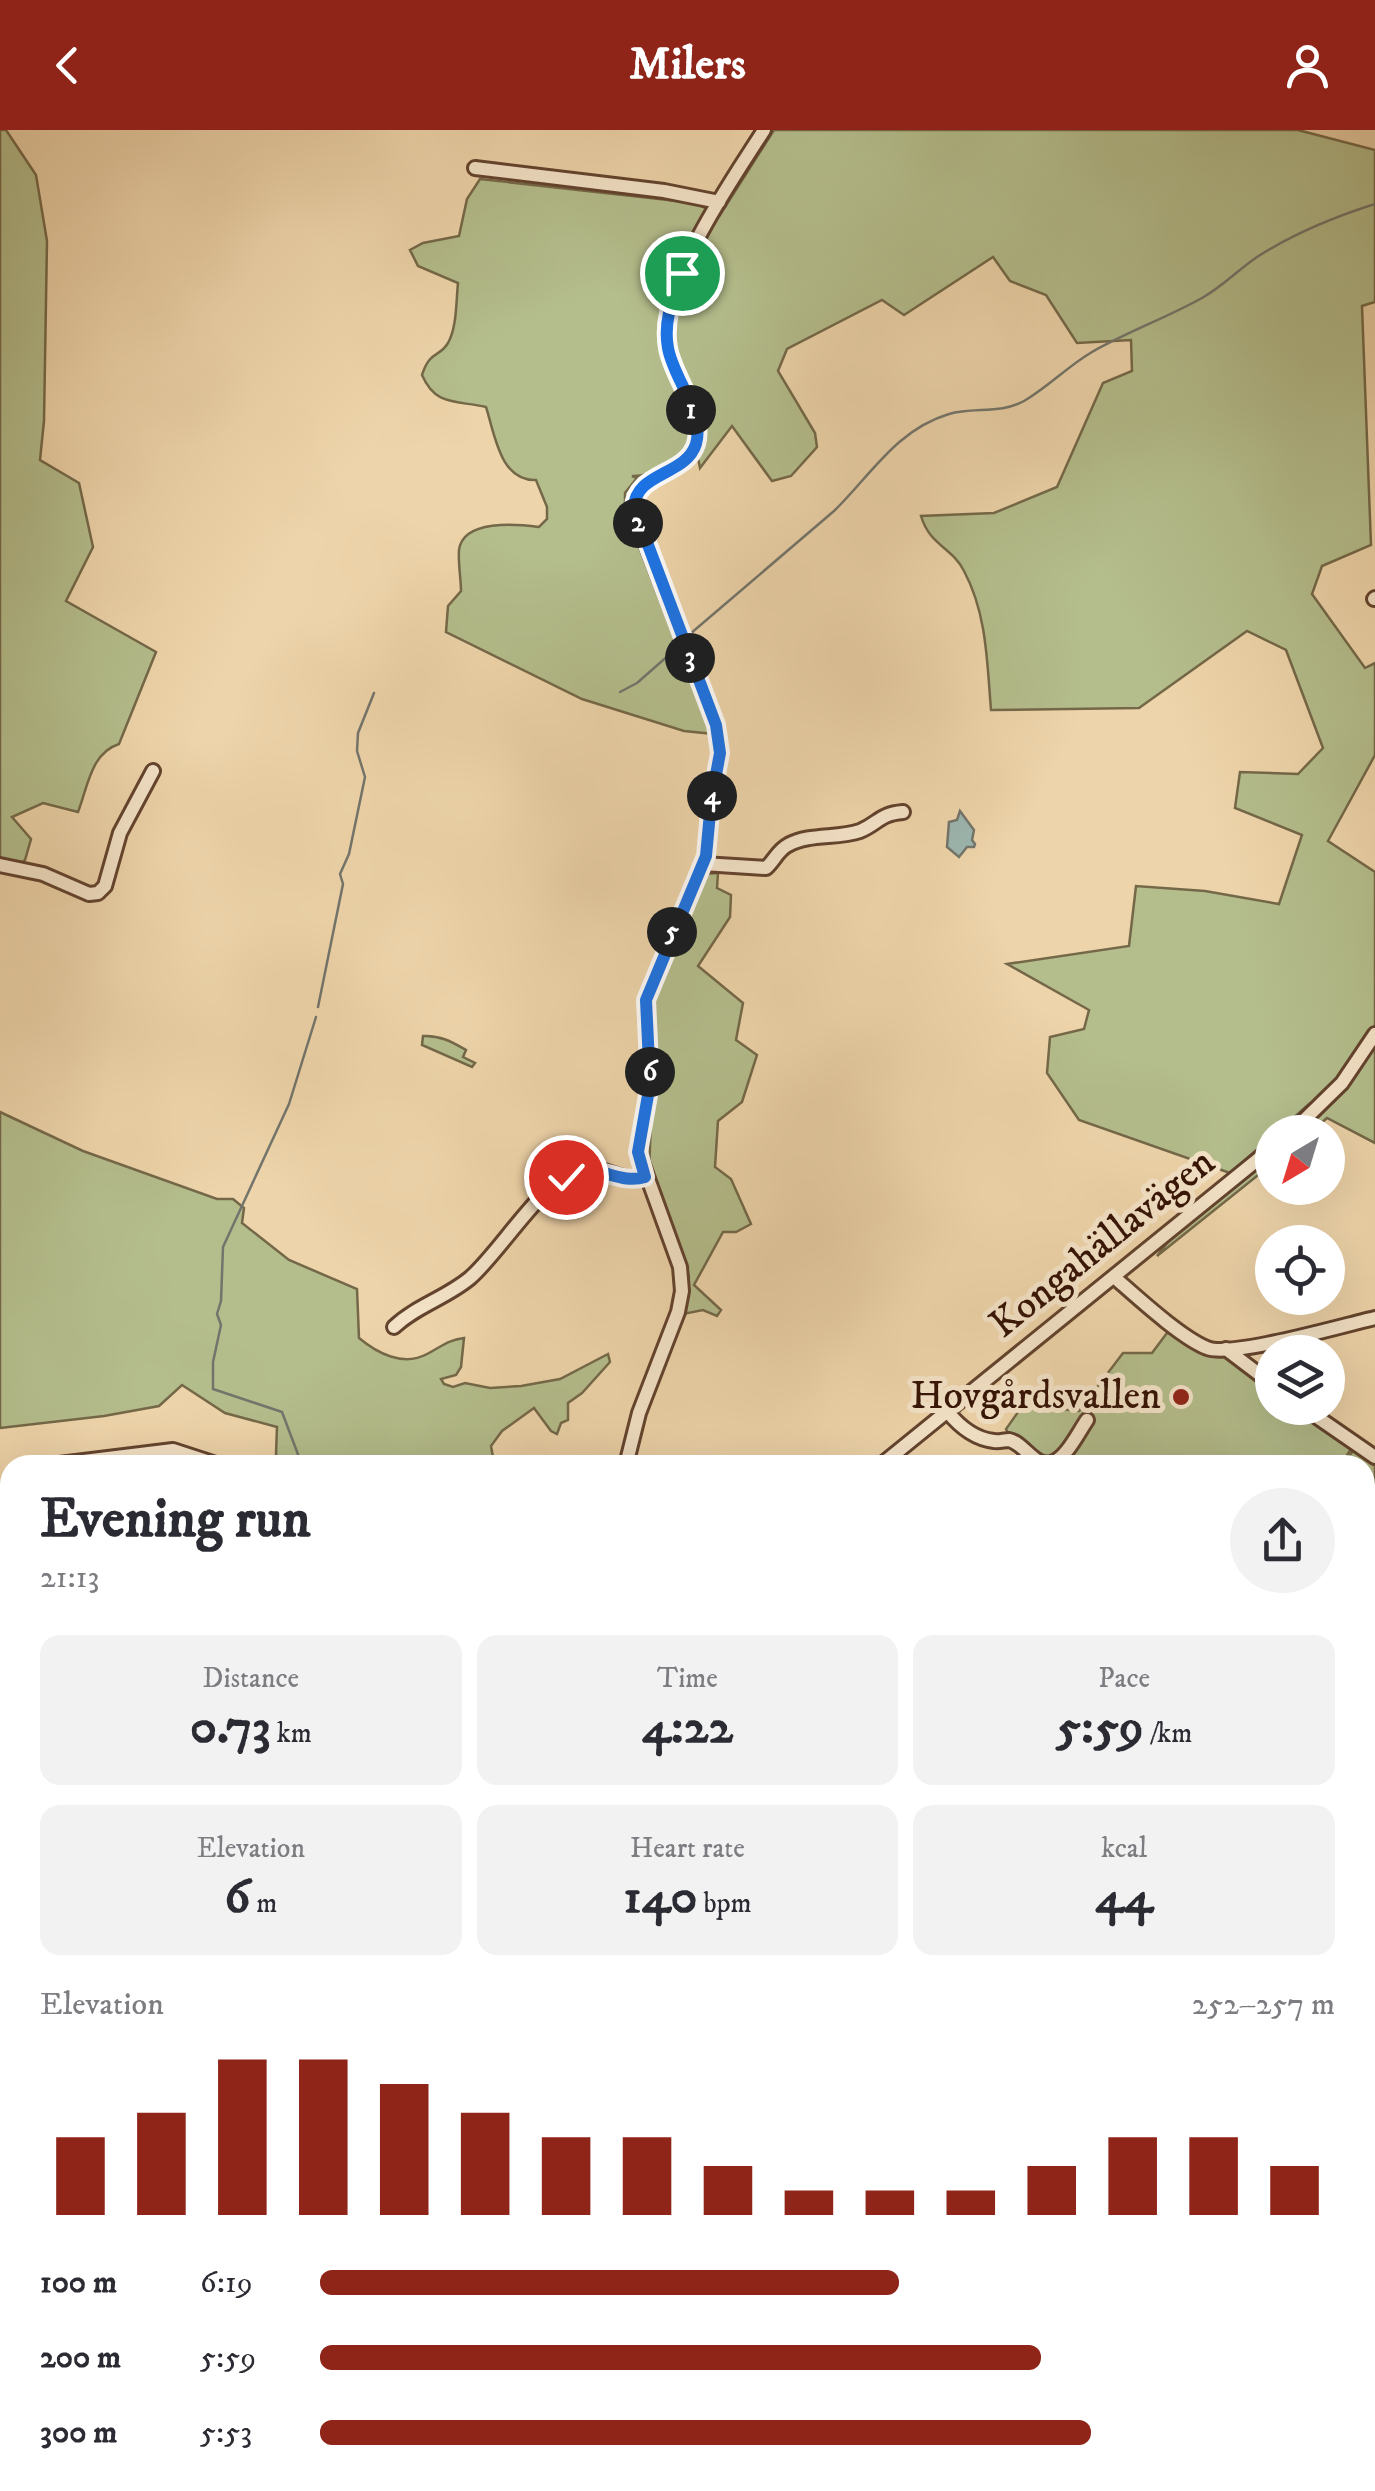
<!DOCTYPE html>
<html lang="en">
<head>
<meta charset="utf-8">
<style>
  :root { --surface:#fff; --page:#f2f2f3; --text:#2b2b33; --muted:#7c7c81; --accent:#8f2418 }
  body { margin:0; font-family:"IM FELL DW Pica",serif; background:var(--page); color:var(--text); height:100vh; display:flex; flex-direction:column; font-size:38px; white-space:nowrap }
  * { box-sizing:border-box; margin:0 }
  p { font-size:32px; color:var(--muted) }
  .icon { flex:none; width:55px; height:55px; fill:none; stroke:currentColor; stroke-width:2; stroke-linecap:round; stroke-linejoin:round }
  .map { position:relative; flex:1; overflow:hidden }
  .drawer { position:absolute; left:0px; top:1325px; width:1375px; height:1038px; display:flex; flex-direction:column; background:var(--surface); border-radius:30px 30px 0 0; box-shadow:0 10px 40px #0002 }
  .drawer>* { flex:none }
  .needle { width:65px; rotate:218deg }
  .controls { position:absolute; left:1255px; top:985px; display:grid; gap:20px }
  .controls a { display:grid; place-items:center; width:90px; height:90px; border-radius:50%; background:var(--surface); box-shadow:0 10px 40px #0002; font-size:50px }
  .pin { position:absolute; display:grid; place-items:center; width:85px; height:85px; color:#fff; margin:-42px; border:5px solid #fff; border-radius:50%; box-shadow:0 2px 10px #0007 }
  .km { position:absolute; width:50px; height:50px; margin:-25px; border-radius:50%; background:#222; color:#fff; font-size:28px; line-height:50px; text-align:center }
  .round { display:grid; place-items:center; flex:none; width:105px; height:105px; border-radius:52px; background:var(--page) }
  .overview { display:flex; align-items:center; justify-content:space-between; height:170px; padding:0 40px }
  h1 { font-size:55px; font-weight:700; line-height:75px }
  .figures { display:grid; grid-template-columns:repeat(3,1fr); gap:15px; height:170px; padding:10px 40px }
  .figures div { display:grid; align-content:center; border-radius:20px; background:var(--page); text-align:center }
  .figures b { font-size:50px; font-weight:700 }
  .figures small { font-size:28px; font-weight:400 }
  .figures p { font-size:28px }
  .chart { height:280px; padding:20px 40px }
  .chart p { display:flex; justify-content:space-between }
  .chart svg { width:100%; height:180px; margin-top:10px; stroke:var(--accent); stroke-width:6 }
  ul { padding:0 40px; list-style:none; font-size:32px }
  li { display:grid; grid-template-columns:160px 120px 1fr; align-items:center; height:75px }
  li i { height:25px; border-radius:12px; background:var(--accent) }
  header { display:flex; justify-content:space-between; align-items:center; height:130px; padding:0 40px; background:var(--accent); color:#fff; font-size:45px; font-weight:700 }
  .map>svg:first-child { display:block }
  .green { fill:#b4bd8c; stroke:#746848; stroke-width:2.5 }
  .water { fill:#9cb7b1; stroke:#73756c; stroke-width:2.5 }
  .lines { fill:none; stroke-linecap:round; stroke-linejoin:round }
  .stream { stroke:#73756c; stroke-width:2.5 }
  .minor-casing { stroke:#63432e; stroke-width:18 }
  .minor { stroke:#f4e3c8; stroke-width:12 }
  .route-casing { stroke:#fff; stroke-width:20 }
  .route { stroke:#1a73e8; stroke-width:12 }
  .poi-dot { fill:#8f2418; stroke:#f4e3c8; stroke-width:4 }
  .labels { text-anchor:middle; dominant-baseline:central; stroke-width:10; stroke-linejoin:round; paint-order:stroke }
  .street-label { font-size:40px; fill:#351305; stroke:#f4e3c8 }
  .poi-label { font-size:40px; fill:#351305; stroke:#f4e3c8; text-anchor:end }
</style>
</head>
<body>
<header><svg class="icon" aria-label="back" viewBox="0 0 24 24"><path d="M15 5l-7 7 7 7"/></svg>Milers<svg class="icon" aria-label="person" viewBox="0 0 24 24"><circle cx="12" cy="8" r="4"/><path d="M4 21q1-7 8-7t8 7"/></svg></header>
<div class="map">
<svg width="1375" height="2361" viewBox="0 0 1375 2361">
  <rect width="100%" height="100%" fill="#eed4aa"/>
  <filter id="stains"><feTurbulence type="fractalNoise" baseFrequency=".002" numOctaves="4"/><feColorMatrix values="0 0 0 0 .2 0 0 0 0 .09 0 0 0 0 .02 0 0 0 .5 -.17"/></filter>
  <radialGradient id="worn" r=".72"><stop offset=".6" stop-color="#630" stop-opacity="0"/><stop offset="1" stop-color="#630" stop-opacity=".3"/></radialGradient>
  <g class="green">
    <path d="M0,0h6l30,45 11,66 -3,180 -4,39 39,23 14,64 -27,54 90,51 -37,92c-28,9 -31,42 -41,68l-35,-9 -31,14 19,22 -6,21 -5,5 -20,-4z"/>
    <path d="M774,0h524l77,20v152l-13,4 9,239 -49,21 -10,28 53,74 10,-5v92l-47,86 47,31v271l-48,-25 -16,14h-11l21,-19 -12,-9 -79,69 -151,-53 -32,-47 3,-36 34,-8 5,-19 -82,-46 122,-18 7,-60 69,5 74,13 23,-69 -67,-27 5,-36 58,2 25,-26 -37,-98 -39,-19 -108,77 -148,2c-4,-48 -4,-96 -27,-139 -12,-24 -34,-25 -43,-55l73,-3 63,-26 46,-104 29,-12 -1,-31 -54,3 -31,-48 -36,-14 -17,-24 -89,58 -22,-15 -95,49 -9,22 37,62 2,14 -26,29 -19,5 -40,-55 -32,42 -3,-15 -10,-6c-12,15 -35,30 -55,29l5,2 -12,15v13l89,228 -30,-3 -102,-32 -136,-67 2,-26 13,-15c0,-12 -3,-28 -2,-41 4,-31 58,-26 80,-23l8,-8v-12l-11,-27c-36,1 -41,-45 -50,-73 -30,-7 -50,0 -64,-32 8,-25 17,-17 26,-32 9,-16 8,-41 10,-60l-40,-17 -8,-16 13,-7 36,-7 8,-37 13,-20 215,24 25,12z"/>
    <path d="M718,743l-1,15 14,7 -1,22 -32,49 45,37 -7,37 21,15 -15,47 -24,19 -3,46 16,12 20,45 -15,8h-13l-29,53 27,25 -4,6 -14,-6 -20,4 6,-37 -40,-103 2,-55 11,-48 -10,-46 1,-28 49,-123z"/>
    <path d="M423,906c17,-1 29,6 43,14l-3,7 12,6 -3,4 -50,-22z"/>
    <path d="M0,982l83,39 134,48h16l11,9 -2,15 47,37 68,29 2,49c18,15 44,29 68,16 14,-7 20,-14 37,-16l-3,29 -5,8 -15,4 3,5 9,3 12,-4 25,5 31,-2 39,-7 48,-25 2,8 -28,31 -14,10v17l-7,3 -4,11 -6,-3 -17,-23 -32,23 -11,15 3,17 -7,2h-205l-6,-11 1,-27 -52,-14 -43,-28 -23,21 -55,10 -104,12z"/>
    <path d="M1272,1025v9l-115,92 13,-17z"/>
    <path d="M1170,1199l39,27h17l46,34v18h25l55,40 -12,17h-328l7,-9 -13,-27 17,-24 56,6 44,-58h29z"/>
    <path d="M1354,1319l21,11v396h-10v-391h-22z"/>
    <path d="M1365,1917l10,2v77l-10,-3z"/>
    <path d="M1375,2076v285h-86c-12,-6 -54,0 -72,0 -11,-1 -22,-5 -32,-8l180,-1v-272z"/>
    <path d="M810,2353l16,8h-285l-7,-8z"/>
  </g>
  <path class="water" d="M960,681l14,19 -2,10 3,4 -1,3h-7l-8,10 -12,-10 2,-25 8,-2z"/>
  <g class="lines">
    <g class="stream">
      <path d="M690,504l144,-123c37,-36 62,-81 115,-97 25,-7 52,0 75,-13 24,-14 44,-35 68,-49 35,-20 74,-34 110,-54 20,-11 36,-28 55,-41 36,-23 77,-40 118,-53"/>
      <path d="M620,562l17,-9 41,-36"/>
      <path d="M318,877l25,-123 -3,-10 9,-20 16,-77 -8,-26 1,-18 16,-40"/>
      <path d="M302,1335l-20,-53 -69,-23v-27l8,-37 -4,-11 4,-13 2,-54 66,-143 27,-87"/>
      <path d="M0,1978l5,6 -1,19 6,5"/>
      <path d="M0,2144l10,-9"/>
      <path d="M559,2352l5,7 13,-7"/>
      <path d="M702,2352h3"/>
      <path d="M753,2352l7,5 -1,4"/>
    </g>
    <defs>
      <g id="minor">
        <path d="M475,38l189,23 55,11"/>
        <path d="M1374,469l1,-1"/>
        <path d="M703,734l63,4c8,-7 12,-18 22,-23 22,-12 49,-6 72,-14 19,-8 19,-17 43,-19"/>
        <path d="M0,735l43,9 46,20 9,-1 7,-7 15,-53 33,-62"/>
        <path d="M1292,1002l50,-49 33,-49"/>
        <path d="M1114,1147c23,20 66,60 93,71 24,10 137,-23 168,-30"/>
        <path d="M394,1197c22,-21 52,-29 76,-49 31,-27 72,-97 108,-108 24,-8 44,15 67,7"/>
        <path d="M1226,1219l46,35"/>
        <path d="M1304,1278l71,49"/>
        <path d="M947,1281c12,15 28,28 47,30 5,1 10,-1 15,-1 15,3 25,27 42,23 15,-4 27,-30 36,-43"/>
        <path d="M51,1335l122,-15 46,15"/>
        <path d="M626,1335l13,-52 39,-101 4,-21 -2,-24 -42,-116 12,-67 -4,-84 60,-144 5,-54 9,-49 -4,-28 -79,-205c-12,-53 49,-38 59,-77 8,-30 -22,-64 -28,-93 -12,-63 63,-168 96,-220"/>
        <path d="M881,1335l391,-317"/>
        <path d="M1365,1738h10"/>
        <path d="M0,1780l10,-3"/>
        <path d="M1365,1862l10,1"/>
        <path d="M0,1916l10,10"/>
        <path d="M0,1928l10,11"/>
        <path d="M1365,2046l7,3"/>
        <path d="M0,2074l10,9"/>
        <path d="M0,2107l10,-10"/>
        <path d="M0,2122l10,-10"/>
      </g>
    </defs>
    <use href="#minor" class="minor-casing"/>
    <use href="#minor" class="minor"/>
  </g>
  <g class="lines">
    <defs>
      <path id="route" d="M566,1047c28,-19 50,9 79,0l-7,-25 12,-68 -4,-84 60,-144 5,-54 9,-49 -4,-28 -82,-217c1,-36 52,-32 62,-64 9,-31 -23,-66 -28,-96 -5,-27 5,-50 14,-75"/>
    </defs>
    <use href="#route" class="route-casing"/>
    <use href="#route" class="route"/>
  </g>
  <circle class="poi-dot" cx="1181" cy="1267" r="10"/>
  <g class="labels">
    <g class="street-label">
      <text transform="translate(1103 1114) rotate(-39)">Kongahällavägen</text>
    </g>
    <g class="poi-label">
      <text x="1161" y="1267">Hovgårdsvallen</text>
    </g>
  </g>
  <rect width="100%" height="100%" filter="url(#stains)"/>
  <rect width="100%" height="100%" fill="url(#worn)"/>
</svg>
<div class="controls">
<a><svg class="needle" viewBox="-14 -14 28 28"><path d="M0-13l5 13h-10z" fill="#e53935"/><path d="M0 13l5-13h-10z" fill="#7c7c81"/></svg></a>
<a><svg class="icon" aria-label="locate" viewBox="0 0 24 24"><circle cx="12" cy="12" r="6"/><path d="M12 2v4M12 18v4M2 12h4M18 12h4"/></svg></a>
<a><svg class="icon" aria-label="layers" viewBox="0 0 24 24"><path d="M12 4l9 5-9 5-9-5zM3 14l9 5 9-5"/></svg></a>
</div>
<div class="pin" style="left:682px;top:143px;background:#1e9e55"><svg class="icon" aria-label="arrive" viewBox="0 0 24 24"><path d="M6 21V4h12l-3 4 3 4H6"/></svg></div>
<div class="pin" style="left:566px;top:1047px;background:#d93025"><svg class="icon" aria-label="check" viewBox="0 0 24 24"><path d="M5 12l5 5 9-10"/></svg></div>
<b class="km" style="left:691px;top:280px">1</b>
<b class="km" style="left:638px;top:393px">2</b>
<b class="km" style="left:690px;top:528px">3</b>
<b class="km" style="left:712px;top:666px">4</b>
<b class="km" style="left:672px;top:802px">5</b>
<b class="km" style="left:650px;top:942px">6</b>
<section class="drawer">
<div class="overview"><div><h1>Evening run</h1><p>21:13</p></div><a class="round"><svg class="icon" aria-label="share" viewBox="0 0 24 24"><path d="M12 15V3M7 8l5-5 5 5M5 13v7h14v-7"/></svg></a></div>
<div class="figures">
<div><p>Distance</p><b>0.73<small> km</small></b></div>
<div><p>Time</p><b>4:22</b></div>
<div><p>Pace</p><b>5:59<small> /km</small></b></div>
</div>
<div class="figures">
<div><p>Elevation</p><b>6<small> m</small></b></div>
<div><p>Heart rate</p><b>140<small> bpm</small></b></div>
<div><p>kcal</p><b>44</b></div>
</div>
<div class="chart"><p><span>Elevation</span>252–257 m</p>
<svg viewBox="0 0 160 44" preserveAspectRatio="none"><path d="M5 44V25M15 44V19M25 44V6M35 44V6M45 44V12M55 44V19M65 44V25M75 44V25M85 44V32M95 44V38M105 44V38M115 44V38M125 44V32M135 44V25M145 44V25M155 44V32"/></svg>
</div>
<ul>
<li><b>100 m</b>6:19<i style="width:57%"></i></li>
<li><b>200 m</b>5:59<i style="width:71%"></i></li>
<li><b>300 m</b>5:53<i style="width:76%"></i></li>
</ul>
</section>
</div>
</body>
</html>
